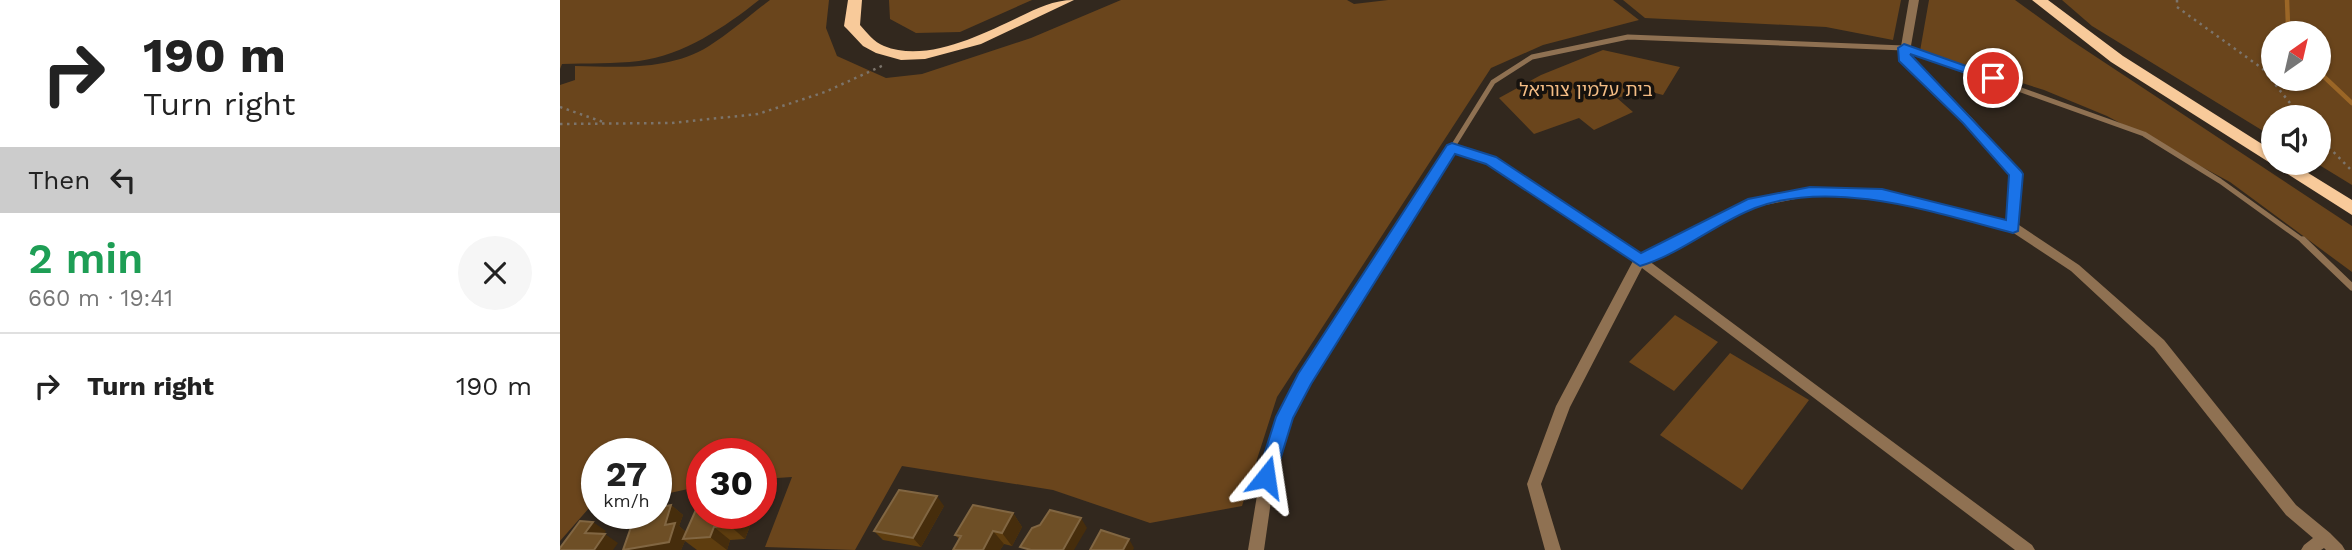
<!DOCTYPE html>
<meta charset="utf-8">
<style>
:root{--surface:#fff;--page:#f6f6f6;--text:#222;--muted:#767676;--line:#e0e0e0}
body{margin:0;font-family:"Work Sans","Noto Sans Hebrew",sans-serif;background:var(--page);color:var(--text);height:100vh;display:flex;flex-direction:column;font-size:26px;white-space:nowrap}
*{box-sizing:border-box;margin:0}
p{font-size:23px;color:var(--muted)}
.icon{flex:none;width:38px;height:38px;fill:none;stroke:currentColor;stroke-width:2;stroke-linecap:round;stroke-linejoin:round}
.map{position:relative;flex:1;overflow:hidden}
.drawer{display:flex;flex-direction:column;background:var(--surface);width:560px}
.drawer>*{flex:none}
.hud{background:#fff;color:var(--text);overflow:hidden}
.needle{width:46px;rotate:34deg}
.fabs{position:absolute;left:1701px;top:21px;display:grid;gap:14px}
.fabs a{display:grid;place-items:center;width:70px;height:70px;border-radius:50%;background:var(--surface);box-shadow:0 2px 5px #0004;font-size:35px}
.speed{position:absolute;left:21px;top:438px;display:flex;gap:14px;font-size:35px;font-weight:700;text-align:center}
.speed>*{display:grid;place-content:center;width:91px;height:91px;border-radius:50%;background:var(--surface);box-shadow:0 2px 5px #0004;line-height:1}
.speed small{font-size:18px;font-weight:400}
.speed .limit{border:10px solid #d22;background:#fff;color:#111}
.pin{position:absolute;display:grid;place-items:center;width:60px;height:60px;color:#fff;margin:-30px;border:4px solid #fff;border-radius:50%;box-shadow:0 2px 7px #0007}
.me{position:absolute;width:77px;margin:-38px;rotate:15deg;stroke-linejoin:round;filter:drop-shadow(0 0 5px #0008)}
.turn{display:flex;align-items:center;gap:24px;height:147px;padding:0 28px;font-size:32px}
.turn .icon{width:91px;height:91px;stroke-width:2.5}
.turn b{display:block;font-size:49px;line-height:60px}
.then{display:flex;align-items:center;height:66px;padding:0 28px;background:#0003;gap:14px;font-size:26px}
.round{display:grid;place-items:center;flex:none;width:74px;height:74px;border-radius:37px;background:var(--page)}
.headline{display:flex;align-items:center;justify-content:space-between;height:119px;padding:0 28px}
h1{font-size:42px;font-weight:600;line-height:52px;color:#1e9e55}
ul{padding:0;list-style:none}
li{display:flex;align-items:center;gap:21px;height:105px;padding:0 28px;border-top:2px solid var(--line)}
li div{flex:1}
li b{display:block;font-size:26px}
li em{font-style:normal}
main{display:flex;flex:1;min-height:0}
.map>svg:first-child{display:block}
.green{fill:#6a451c;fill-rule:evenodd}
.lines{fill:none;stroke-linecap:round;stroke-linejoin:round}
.stream{stroke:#9b6626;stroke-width:4.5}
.path{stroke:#7c746b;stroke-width:2.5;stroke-dasharray:2.5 4.5;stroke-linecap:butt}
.service-far1{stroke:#8f7152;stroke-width:5}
.service{stroke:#8f7152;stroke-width:7}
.minor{fill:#8f7152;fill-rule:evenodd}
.trunk{fill:#f8ca9a;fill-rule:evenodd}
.wall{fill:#5e3d0f}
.shaded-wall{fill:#462d0c}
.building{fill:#6e4f26;stroke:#816642;stroke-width:2}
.route{fill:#1a73e8;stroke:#114b97;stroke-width:2}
.labels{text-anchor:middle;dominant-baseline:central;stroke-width:7;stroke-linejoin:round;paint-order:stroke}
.park-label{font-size:18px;fill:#f4bd85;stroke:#16120e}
</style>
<main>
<section class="drawer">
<div class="hud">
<div class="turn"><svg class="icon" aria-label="right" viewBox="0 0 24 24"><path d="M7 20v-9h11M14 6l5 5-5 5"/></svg><div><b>190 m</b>Turn right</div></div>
<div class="then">Then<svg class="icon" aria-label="left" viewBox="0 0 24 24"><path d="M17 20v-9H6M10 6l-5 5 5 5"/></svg></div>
</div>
<div class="headline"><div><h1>2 min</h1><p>660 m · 19:41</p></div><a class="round"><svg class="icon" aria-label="close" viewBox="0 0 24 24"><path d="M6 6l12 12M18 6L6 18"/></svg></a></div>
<ul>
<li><svg class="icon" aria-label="right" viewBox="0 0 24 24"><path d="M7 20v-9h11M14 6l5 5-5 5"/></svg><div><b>Turn right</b></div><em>190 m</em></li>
</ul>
</section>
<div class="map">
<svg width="1792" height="550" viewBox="0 0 1792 550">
<rect width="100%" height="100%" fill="#32281e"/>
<path class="green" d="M 0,0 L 199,0 C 165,27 124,55 79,61 C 54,64 28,63 2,64 L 0,69 Z
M 210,0 L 269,0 L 266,28 L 277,56 L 326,78 L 362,74 L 471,38 L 561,0 L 787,0 L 794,4 L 828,0 L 1053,0 L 1079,20 L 983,45 L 931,68 L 717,397 L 682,506 L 590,523 L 493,490 L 342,466 L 295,550 L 205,547 L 232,477 L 201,479 L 201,453 L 142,453 L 142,486 L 96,496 L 96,453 L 37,453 L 37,499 L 0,541 L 0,85 L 15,80 L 15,66 C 59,67 109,71 149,46 C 170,33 190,15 210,0 Z
M 329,0 L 472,0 L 400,32 L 356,33 L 330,19 Z
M 1063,0 L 1341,0 L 1333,40 L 1266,27 L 1085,18 Z
M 1369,0 L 1455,0 L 1509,39 L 1792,226 L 1792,272 L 1670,182 L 1547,116 L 1484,90 L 1360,51 Z
M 1502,0 L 1792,0 L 1792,185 L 1756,163 L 1759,163 L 1759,117 L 1713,117 L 1713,137 L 1532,26 ZM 1713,33 L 1759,33 L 1759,79 L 1713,79 Z
M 1043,50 L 1120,67 L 1103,95 L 1084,90 L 1057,98 L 1073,112 L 1034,130 L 1019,118 L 974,134 L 939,98 L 981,75 Z
M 1115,315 L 1158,342 L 1114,391 L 1069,362 Z
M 1170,353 L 1249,400 L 1182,490 L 1100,435 Z"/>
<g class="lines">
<path class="stream" d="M 1727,0 L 1728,25 L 1733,33
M 1759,72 L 1792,103"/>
<path class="path" d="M 1617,0 L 1617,7 L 1703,69 L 1741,117
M 0,107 L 46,123
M 0,124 L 111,123 L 198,114 L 265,92 L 324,65
M 1759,137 L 1792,171"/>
<path class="service-far1" d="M 892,148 L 933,82 L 972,57 L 1068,37 L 1344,48 L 1584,134 L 1660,181 L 1745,242"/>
<path class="service" d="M 1743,240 L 1792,287"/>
<path class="minor" d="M 1349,0 L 1359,0 L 1349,57 L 1412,118 L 1460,171 L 1462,174 L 1459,225 L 1519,265 L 1604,340 L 1736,505 L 1770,533 L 1782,545 L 1785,550 L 1766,550 L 1764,548 L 1761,550 L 1741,550 L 1744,545 L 1753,538 L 1726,515 L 1594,348 L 1511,271 L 1449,230 L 1322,199 L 1250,196 L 1196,207 L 1089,261 L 1472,545 L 1475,550 L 1455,550 L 1082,268 L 1010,407 L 981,484 L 1001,550 L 985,550 L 967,484 L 996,406 L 1073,261 L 927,164 L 894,153 L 770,348 L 730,418 L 717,459 L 704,550 L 688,550 L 703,459 L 719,413 L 760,340 L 888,145 L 892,144 L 935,158 L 1081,254 L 1189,200 L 1250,188 L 1322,191 L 1447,221 L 1450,175 L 1404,122 L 1339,58 Z"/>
<path class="trunk" d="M 288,0 L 302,0 L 300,25 C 307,33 314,42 324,46 C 366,63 421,35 459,17 C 478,8 493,0 514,0 L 421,44 L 365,59 L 341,60 L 316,53 L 303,46 L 287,29 L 284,26 Z
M 1472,0 L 1488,0 L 1563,56 L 1713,151 L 1713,163 L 1732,163 L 1792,200 L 1792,215 L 1551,62 Z"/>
</g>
<path class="wall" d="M 111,505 L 123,515 L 119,526 L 126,532 L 195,513 L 185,539 L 170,540 L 167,550 L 137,550 L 125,541 L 121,550 L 66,550 Z
M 384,506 L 361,547 L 323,540 L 314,531 Z
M 453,513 L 462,527 L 452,546 L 444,544 L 440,550 L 393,550 L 399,539 L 395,535 Z"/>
<path class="shaded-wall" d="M 377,496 L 384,506 L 361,547 L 353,538 Z
M 111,505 L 123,515 L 119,526 L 127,533 L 123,539 L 125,541 L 121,550 L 66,550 L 105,525 Z
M 174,513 L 195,513 L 185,539 L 169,525 Z
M 453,513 L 462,527 L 452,546 L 442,533 Z
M 521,518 L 527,528 L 514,550 L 503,550 Z
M 33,522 L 46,531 L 38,542 L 25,533 Z
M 154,527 L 170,540 L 167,550 L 150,537 Z
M 433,531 L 444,544 L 440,550 L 423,550 Z
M 45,534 L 58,543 L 53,550 L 34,550 Z
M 569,539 L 574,548 L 573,550 L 563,550 Z"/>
<path class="building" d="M 339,490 L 377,496 L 353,538 L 314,531 Z
M 142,496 L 142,513 L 174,513 L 169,525 L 154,527 L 150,537 L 123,539 Z
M 111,505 L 105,525 L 115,523 L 109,542 L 63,550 L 76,513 L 96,513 L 96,508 Z
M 413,505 L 453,513 L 442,533 L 433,531 L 423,550 L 393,550 L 401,536 L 395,535 Z
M 490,510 L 521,518 L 503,550 L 471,550 L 460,547 L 472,528 L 480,525 Z
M 20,521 L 33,522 L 25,533 L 45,534 L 34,550 L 0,550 L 0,548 Z
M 541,530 L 569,539 L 563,550 L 530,550 Z"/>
<path class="route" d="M 1344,44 L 1440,78 L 1433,82 L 1429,81 L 1350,54 L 1461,171 L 1463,174 L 1458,231 L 1453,233 C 1376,213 1273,178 1195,208 C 1156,223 1121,254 1080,266 L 926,164 L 895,154 L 751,384 L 733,418 L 713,483 L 706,485 L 700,483 L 697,477 L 716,417 L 738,374 L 887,145 L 892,143 L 936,157 L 1081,253 L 1188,199 L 1250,187 L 1322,189 L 1446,220 L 1449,175 L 1403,123 L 1339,61 L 1338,48 Z"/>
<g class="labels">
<g class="park-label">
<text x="1026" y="89">בית עלמין צוריאל</text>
</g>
</g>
</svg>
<div class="fabs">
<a><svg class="needle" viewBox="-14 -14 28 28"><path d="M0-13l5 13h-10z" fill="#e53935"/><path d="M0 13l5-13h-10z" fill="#767676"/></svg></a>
<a><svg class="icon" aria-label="sound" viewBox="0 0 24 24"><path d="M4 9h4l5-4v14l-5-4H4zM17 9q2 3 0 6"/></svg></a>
</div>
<div class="speed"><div>27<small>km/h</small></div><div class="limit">30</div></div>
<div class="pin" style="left:1433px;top:78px;background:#d93025"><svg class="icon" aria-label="arrive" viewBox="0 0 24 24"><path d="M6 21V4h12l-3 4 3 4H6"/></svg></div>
<svg class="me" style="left:706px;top:477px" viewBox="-20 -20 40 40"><path d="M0-17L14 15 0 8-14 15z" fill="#1a73e8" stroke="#fff" stroke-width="4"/></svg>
</div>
</main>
